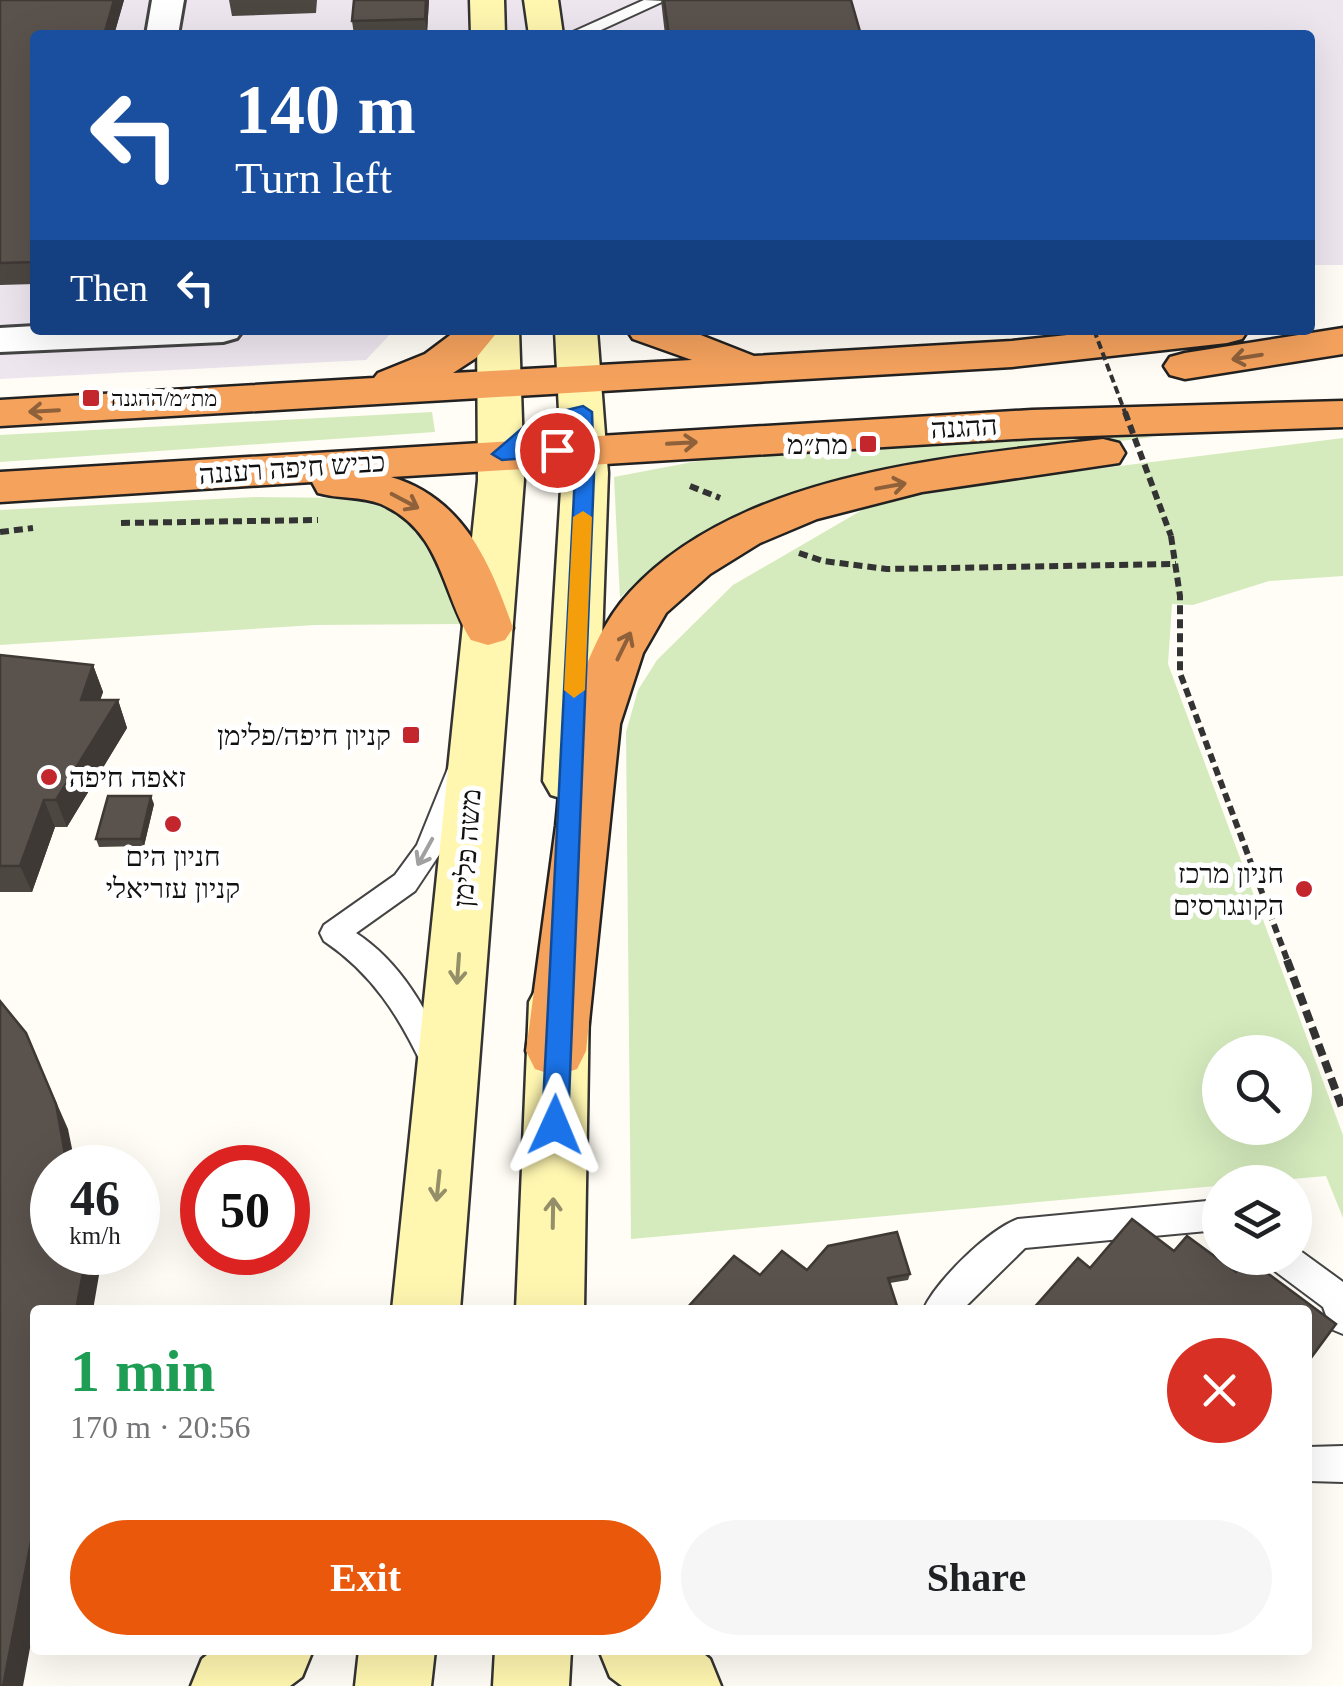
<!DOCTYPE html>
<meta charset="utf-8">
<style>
:root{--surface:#fff;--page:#f6f6f6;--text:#202124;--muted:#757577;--accent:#ea580c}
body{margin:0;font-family:"Times New Roman",Heebo,serif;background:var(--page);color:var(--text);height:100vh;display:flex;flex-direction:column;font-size:38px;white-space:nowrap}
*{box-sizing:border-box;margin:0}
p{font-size:32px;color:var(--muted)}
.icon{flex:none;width:55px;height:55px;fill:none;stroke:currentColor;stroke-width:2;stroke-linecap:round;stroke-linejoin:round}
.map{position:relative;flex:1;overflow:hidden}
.details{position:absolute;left:30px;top:1305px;width:1282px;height:350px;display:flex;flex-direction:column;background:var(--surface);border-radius:10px;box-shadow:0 10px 40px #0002}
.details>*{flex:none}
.banner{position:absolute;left:30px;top:30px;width:1285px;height:305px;border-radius:10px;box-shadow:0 10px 40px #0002;background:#1a4fa0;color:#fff;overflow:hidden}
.fabs{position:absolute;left:1202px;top:1035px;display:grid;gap:20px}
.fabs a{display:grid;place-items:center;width:110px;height:110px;border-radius:50%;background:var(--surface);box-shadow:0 10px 40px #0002;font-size:50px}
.speed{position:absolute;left:30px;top:1145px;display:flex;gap:20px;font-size:50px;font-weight:700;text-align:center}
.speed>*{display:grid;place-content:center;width:130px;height:130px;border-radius:50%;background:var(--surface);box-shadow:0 10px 40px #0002;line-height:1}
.speed small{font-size:25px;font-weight:400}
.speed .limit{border:15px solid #d22;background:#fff;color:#111}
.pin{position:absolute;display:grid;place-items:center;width:85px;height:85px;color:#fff;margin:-42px;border:5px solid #fff;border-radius:50%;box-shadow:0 2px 10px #0007}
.me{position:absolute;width:110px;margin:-55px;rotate:1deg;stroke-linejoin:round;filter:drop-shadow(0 0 8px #0008)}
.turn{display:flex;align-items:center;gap:35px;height:210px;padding:0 40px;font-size:45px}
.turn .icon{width:130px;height:130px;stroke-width:2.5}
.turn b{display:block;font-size:70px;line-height:85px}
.then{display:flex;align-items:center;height:95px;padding:0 40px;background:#0003;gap:20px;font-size:38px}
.round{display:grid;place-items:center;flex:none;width:105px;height:105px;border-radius:52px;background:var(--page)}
.headline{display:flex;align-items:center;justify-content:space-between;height:170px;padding:0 40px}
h1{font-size:60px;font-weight:800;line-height:75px;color:#1e9e55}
.button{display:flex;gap:20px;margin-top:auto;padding:20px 40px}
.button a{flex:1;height:115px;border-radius:60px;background:var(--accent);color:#fff;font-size:40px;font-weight:800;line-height:115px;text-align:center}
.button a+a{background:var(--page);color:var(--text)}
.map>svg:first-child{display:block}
.industrial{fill:#eee6ef}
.green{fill:#d5ebbd;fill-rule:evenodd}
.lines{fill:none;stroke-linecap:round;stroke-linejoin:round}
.lane-casing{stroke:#444;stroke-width:4}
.street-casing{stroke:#444;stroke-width:6}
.secondary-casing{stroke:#333;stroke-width:5}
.highway-casing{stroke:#222;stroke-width:5}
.path-far1{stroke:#333;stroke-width:6;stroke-dasharray:9 5;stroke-linecap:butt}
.path{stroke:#333;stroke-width:8;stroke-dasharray:12 6;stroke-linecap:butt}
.lane{fill:#fff;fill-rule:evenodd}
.street{fill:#fff;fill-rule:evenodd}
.secondary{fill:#fff6b0;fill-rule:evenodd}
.highway{fill:#f5a25d;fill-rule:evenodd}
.path-bridge-far1{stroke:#333;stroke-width:4;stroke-dasharray:8 4;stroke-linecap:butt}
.path-bridge{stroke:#333;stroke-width:6;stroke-dasharray:9 5;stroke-linecap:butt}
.wall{fill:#4d4742}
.shaded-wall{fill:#3f3936}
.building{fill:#5a524d;stroke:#3f3936;stroke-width:2.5}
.oneway{stroke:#8e613b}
.oneway2{stroke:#a0a0a0}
.oneway3{stroke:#948f68}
.route{fill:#1a73e8;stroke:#114b97;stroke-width:2.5}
.slow{fill:#f59e0b}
.poi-dot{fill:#c4262e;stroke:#fff;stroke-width:4}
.labels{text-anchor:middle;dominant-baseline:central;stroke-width:10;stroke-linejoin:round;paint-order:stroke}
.far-poi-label{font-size:22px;fill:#111;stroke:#fff;text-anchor:start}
.street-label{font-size:28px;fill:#111;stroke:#fff}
.poi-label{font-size:28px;fill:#111;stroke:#fff;text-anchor:end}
</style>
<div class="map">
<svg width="1343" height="1686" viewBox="0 0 1343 1686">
<rect width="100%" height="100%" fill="#fffdf5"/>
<path class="industrial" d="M 0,0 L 1343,0 L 1343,265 L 1310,265 L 1310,35 L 35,35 L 35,330 L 394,330 L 366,360 L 0,379 Z"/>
<path class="green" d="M 432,412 L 435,432 L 0,462 L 0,435 Z
M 1081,435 L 1154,437 C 1026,452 891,462 767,502 C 713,520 660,558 620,598 L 614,477 L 703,460 Z
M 1343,438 L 1343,576 L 1269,581 L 1193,605 L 1172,604 L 1168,664 L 1343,1135 L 1343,1218 L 1326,1176 L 631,1239 L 626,732 L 638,690 L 657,660 L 733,585 L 869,506 L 952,487 ZM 1220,1052 L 1295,1052 L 1295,1128 L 1220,1128 Z
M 255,497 L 345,498 L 412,514 L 460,586 L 459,624 L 315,625 L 0,645 L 0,510 Z"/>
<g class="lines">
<g class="lane-casing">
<path id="lane" d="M 644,0 L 664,1 L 590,35 L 566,35 Z
M 458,763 L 467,766 L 471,773 L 443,849 L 415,891 L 356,933 C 402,963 427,1011 450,1060 L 446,1069 L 435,1073 L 424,1069 C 399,1016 373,974 324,941 L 320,933 L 324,925 L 395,875 L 417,845 L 449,766 Z
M 1207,1201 L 1220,1204 L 1220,1234 L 1207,1231 L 1025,1248 L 962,1310 L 923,1310 C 936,1281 988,1230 1018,1219 Z
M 1295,1247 L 1343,1282 L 1343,1334 L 1331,1329 L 1323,1307 L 1272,1269 L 1268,1258 L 1295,1258 Z
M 1343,1446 L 1343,1482 L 1308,1481 L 1308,1447 Z"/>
</g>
<g class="street-casing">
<path id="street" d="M 152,0 L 184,0 L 178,35 L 146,35 Z
M 35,326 L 35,330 L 243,330 L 237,338 L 223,342 L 0,352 L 0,328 Z"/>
</g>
<g class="secondary-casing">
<path id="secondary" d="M 470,0 L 504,0 L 505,35 L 471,35 Z
M 524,0 L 558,0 L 563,35 L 529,35 Z
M 477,330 L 519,330 L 524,480 L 460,1310 L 392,1310 L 478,480 Z
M 555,330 L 597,330 L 608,473 L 597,781 L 589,795 L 570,801 L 551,795 L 543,781 L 562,473 Z
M 559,978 L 580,985 L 589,1002 L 584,1310 L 516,1310 L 529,1002 L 538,985 Z
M 213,1650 L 313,1650 L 302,1677 L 290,1686 L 191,1686 L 202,1659 Z
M 359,1650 L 435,1650 L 431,1686 L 355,1686 Z
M 495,1650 L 571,1650 L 569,1686 L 493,1686 Z
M 599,1650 L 699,1650 L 710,1659 L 721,1686 L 622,1686 L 610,1677 Z"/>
</g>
<g class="highway-casing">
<path id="highway" d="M 1343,328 L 1343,354 L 1185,379 L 1170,375 L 1164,366 L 1170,357 L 1185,353 Z
M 457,330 L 499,330 L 476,358 L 453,373 L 692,360 L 633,339 L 627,330 L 688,330 L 754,356 L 1012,341 L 1114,330 L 1248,330 L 1242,339 L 1227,343 L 1012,367 L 0,426 L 0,400 L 374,378 L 378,373 L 425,354 Z
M 1343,401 L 1343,427 L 1032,438 L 391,477 C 463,498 490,562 513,628 L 505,640 L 488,645 L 471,640 C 441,591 442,531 381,504 C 361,496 338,499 318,493 L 312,482 L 0,502 L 0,472 L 1032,410 Z
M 1103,439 L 1119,443 L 1125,453 L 1119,463 L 922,492 L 817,519 L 760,543 L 710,574 L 666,613 L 643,653 L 620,724 L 586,1051 L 577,1069 L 556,1076 L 535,1069 L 526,1051 C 536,976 546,901 556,826 C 560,789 561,750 571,713 C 582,672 600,624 630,592 C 740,472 951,457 1103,439 Z"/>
</g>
<path class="path-far1" d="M 690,486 L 720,498
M 121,523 L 318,520
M 0,532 L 33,528
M 1171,536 L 1180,596 L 1180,673 L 1288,962
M 799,553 L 823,561 L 887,569 L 1176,564"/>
<path class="path" d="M 1287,960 L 1343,1110"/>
<use href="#lane" class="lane"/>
<use href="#street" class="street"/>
<use href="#secondary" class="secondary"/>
<use href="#highway" class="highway"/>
<path class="path-bridge-far1" d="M 1094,330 L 1126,415"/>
<path class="path-bridge" d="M 1125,412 L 1171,536"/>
</g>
<path class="wall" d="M 0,0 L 124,0 L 114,35 L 35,35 L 35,284 L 0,285 Z
M 229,0 L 317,0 L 316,13 L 232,16 Z
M 354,0 L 429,0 L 427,33 L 354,35 L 352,21 Z
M 661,0 L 851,0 L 861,35 L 665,35 Z
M 0,655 L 93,665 L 103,692 L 100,700 L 118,700 L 127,728 L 67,827 L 55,827 L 32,892 L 0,892 Z
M 154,804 L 144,846 L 99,847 L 96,839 Z
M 807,1270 L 910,1274 L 908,1280 L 890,1283 L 897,1306 L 896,1310 L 686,1310 L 687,1308 L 760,1275 Z"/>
<path class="shaded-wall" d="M 114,0 L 124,0 L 114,35 L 104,35 Z
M 426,0 L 429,0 L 427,33 L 425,19 Z
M 93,665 L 103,692 L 91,727 L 81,700 Z
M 118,700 L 127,728 L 67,827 L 56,800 Z
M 151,796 L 154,804 L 144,846 L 141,839 Z
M 44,800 L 55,827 L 32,892 L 20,866 Z
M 26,1033 L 68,1129 L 76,1168 L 66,1168 Z
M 87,1252 L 103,1252 L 93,1310 L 76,1310 Z
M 35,1521 L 35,1621 L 23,1686 L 3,1686 Z"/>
<path class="building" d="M 0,0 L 114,0 L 104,35 L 35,35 L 35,262 L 0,263 Z
M 354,0 L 426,0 L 425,19 L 352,21 Z
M 664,0 L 851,0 L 861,35 L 669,35 Z
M 0,655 L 93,665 L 81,700 L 118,700 L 56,800 L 44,800 L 20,866 L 0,866 Z
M 108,796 L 151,796 L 141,839 L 96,839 Z
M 0,1001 L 26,1033 L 56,1104 L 66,1160 L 66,1168 L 52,1168 L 52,1252 L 87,1252 L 76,1310 L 35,1310 L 35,1521 L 3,1686 L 0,1686 Z
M 1132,1219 L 1174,1251 L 1187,1236 L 1236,1272 L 1247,1258 L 1336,1324 L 1308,1362 L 1308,1310 L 1032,1310 L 1078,1258 L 1090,1268 Z
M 897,1232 L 910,1274 L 888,1278 L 897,1306 L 893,1310 L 690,1310 L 687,1308 L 734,1256 L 760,1275 L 782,1251 L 807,1270 L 828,1246 Z"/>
<defs><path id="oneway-shaft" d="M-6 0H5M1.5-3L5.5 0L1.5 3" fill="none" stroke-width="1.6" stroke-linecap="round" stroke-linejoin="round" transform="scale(2.5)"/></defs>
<g class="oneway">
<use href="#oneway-shaft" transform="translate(1247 357) rotate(171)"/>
<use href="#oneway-shaft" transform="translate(44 411) rotate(177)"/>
<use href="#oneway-shaft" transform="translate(682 443) rotate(-3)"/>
<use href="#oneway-shaft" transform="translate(891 486) rotate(-10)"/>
<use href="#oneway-shaft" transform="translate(405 501) rotate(28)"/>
<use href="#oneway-shaft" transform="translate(624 646) rotate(-64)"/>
</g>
<use class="oneway2" href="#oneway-shaft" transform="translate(425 852) rotate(119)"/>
<g class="oneway3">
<use href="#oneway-shaft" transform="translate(458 969) rotate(94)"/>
<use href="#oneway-shaft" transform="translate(438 1186) rotate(96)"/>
<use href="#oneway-shaft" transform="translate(553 1213) rotate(-89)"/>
</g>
<path class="route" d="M 583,406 L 592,412 L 594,474 L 568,1125 L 564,1133 L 555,1136 L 546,1133 L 542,1125 L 575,474 L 574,420 L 547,426 L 522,447 L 564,446 L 564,455 L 502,460 L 492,454 L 534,418 Z"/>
<path class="slow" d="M 583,511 L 592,517 L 585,690 L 574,698 L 564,690 L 573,517 Z"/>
<g class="poi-dot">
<rect x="81" y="388" width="20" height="20" rx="5"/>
<rect x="858" y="434" width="20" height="20" rx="5"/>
<rect x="401" y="725" width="20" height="20" rx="5"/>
<circle cx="49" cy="777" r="10"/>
<circle cx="173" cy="824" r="10"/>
<circle cx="1304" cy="889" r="10"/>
</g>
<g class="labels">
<g class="far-poi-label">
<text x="111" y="398">מת״מ/ההגנה</text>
</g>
<g class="street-label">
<text transform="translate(964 427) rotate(-3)">ההגנה</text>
<text transform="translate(292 468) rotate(-4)">כביש חיפה רעננה</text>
<text transform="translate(467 848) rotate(-86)">משה פלימן</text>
</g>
<g class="poi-label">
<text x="848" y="444">מת״מ</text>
<text x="391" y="735">קניון חיפה/פלימן</text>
<text x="69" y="777" text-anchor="start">זאפה חיפה</text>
<text x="173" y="856" text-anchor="middle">חניון הים<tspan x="173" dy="32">קניון עזריאלי</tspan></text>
<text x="1284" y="873">חניון מרכז<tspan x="1284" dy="32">הקונגרסים</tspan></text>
</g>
</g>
</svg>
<div class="fabs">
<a><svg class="icon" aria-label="search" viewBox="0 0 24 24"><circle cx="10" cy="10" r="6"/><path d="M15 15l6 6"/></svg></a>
<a><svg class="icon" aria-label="layers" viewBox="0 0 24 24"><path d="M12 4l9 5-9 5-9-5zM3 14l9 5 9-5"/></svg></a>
</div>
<div class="speed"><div>46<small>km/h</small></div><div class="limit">50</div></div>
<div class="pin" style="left:557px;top:450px;background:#d93025"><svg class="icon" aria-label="arrive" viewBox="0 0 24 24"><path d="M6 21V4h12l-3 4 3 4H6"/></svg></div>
<svg class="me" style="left:555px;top:1125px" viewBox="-20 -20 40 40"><path d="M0-17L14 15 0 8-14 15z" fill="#1a73e8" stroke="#fff" stroke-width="4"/></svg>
<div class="banner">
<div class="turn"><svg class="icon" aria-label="left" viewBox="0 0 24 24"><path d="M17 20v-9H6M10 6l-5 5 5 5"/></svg><div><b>140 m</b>Turn left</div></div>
<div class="then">Then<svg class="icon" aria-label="left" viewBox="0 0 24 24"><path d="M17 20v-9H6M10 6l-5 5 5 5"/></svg></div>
</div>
<section class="details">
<div class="headline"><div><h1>1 min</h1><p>170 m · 20:56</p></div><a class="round" style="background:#d93025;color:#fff"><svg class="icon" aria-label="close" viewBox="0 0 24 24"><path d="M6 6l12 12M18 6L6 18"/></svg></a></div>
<div class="button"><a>Exit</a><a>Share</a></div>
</section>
</div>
